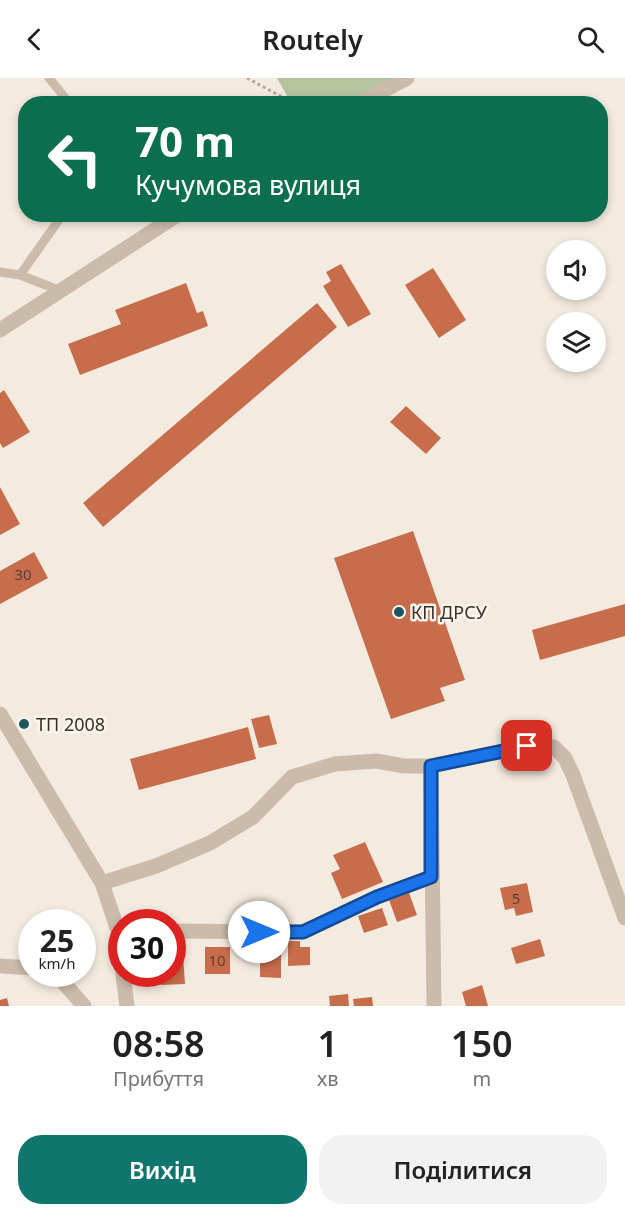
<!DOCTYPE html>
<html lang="uk">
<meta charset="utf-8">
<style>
:root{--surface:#fff;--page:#f2f2f2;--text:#222;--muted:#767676;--accent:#0f766e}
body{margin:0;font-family:"Noto Sans",sans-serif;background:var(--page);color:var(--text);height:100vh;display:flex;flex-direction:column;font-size:22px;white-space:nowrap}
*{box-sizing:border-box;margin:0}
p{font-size:20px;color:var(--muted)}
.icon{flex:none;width:33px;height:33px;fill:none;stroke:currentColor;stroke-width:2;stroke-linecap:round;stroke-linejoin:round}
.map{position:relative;height:928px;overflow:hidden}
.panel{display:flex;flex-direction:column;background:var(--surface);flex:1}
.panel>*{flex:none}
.guide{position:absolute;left:18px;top:18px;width:590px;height:126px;border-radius:24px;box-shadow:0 3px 9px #0003;background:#0b6e4f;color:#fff;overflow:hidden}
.fabs{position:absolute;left:546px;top:162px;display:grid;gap:12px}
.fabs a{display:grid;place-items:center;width:60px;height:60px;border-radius:50%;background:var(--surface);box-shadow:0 3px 9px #0003;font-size:30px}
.speed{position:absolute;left:18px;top:831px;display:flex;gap:12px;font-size:30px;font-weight:700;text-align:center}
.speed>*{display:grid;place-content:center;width:78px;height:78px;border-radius:50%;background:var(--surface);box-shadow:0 3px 9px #0003;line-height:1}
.speed small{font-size:15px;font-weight:400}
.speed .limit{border:9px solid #d22;background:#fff;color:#111}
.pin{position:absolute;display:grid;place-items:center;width:51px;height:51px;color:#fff;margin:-26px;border-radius:12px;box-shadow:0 3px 9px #0006}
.me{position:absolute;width:66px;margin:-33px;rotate:90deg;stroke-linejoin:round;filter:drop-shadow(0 0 4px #0008)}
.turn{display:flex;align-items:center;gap:21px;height:126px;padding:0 18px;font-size:27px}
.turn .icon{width:78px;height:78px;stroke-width:2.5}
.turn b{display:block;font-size:42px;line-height:51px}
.eta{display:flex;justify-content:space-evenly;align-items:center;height:102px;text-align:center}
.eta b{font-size:36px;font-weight:600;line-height:42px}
.primary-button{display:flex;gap:12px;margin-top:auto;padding:12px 18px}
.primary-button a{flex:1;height:69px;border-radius:24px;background:var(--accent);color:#fff;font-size:24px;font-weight:600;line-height:69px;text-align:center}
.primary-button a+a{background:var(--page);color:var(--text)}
header{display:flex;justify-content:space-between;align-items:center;height:78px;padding:0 18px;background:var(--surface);font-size:27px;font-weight:600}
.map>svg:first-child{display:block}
.green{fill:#b6c39f}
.building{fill:#c76d4b}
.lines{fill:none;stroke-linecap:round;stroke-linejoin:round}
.path{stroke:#b8a695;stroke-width:3;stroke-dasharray:3 3;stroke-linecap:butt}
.lane{stroke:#ccbbab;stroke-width:9}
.street{stroke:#ccbbab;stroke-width:15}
.route-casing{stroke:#114b97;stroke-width:15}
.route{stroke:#1a73e8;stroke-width:10}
.poi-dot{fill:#1f565d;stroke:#fbf5ed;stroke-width:2}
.labels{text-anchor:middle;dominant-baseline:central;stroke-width:5;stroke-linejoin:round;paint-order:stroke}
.number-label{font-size:15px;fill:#5d3f32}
.poi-label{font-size:18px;fill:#3a302a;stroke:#fbf5ed;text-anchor:start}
</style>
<header><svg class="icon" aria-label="back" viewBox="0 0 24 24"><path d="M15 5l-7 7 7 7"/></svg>Routely<svg class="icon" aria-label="search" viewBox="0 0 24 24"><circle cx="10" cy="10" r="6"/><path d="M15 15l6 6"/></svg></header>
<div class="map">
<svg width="625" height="928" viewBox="0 0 625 928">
<rect width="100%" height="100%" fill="#f4ebe0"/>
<path class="green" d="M 277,0 L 398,0 L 351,26 L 291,25 Z"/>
<path class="building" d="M 341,186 L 371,236 L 348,249 L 323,208 L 331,203 L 326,194 Z
M 433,190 L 466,242 L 439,260 L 405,207 Z
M 186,205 L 197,235 L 203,233 L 208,248 L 80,297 L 68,266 L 121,246 L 115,232 Z
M 317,225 L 337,249 L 103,449 L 83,425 Z
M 4,312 L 30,354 L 3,370 L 0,365 L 0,315 Z
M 406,328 L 441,360 L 426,376 L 390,344 Z
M 0,409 L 20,446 L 0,457 Z
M 413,453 L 465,602 L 440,610 L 445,623 L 391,641 L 334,480 Z
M 34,474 L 48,500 L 0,526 L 0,493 Z
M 625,526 L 625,558 L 540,582 L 532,552 Z
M 269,637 L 277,666 L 259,670 L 251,641 Z
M 248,649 L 256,681 L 139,712 L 130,681 Z
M 365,764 L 383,804 L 342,821 L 331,795 L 340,791 L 333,777 Z
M 527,805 L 533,834 L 516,838 L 514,830 L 505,832 L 500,810 Z
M 408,812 L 417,837 L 397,844 L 388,819 Z
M 382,830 L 388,847 L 364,855 L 358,838 Z
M 540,861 L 545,878 L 516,886 L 511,870 Z
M 288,863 L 300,863 L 300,869 L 310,869 L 310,887 L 288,888 Z
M 260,864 L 281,865 L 281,900 L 260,899 Z
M 205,869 L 230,869 L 230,896 L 205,896 Z
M 172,878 L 183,878 L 185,906 L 161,907 L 160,896 L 172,896 Z
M 482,907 L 488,928 L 466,928 L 462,914 Z
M 348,916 L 349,928 L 330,928 L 329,918 Z
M 372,919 L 373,928 L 354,928 L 353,921 Z
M 7,920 L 9,928 L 0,928 L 0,922 Z"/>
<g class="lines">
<path class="path" d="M 247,0 L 295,26"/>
<path class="lane" d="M 49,0 L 70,26
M 0,194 L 20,197 L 61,213
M 20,197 L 63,136"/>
<path class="street" d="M 358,26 L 407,0
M 0,252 L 179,136
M 0,636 L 102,805 L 118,853 L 122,882
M 102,805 L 156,788 L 210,765 L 253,739 L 292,699 L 335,686 L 376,683 L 404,688 L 431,688
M 172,853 L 303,854 L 377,819 L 431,799
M 0,888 L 32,890
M 46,896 L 63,904 L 84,928
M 123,896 L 127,928
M 434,928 L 431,688 L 527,668 L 554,669 L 565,680 L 573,697 L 625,840"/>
</g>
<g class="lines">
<g class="route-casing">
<path id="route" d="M 259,854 L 303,854 L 377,819 L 431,799 L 431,688 L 527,668"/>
</g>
<use href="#route" class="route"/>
</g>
<g class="poi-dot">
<circle cx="399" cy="534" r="6"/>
<circle cx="24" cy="646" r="6"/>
</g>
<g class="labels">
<g class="number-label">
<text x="23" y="496">30</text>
<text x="516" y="820">5</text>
<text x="217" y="882">10</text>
</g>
<g class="poi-label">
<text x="411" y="534">КП ДРСУ</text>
<text x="36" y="646">ТП 2008</text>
</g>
</g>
</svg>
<div class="fabs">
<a><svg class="icon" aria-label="sound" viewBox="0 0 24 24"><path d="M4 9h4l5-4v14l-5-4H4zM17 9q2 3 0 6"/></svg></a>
<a><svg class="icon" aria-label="layers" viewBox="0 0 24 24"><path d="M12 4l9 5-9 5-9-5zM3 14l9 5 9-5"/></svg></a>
</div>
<div class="speed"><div>25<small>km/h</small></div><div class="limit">30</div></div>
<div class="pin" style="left:527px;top:668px;background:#d93025"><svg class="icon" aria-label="arrive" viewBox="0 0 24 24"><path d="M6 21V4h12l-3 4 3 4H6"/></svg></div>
<svg class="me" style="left:259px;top:854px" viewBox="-20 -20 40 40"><circle r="19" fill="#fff"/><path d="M0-13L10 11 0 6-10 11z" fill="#1a73e8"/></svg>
<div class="guide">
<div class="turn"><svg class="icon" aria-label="left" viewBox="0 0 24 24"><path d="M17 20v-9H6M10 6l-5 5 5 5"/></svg><div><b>70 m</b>Кучумова вулиця</div></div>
</div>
</div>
<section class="panel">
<div class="eta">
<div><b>08:58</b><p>Прибуття</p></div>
<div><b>1</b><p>хв</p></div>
<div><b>150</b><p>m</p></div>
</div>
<div class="primary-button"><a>Вихід</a><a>Поділитися</a></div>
</section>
